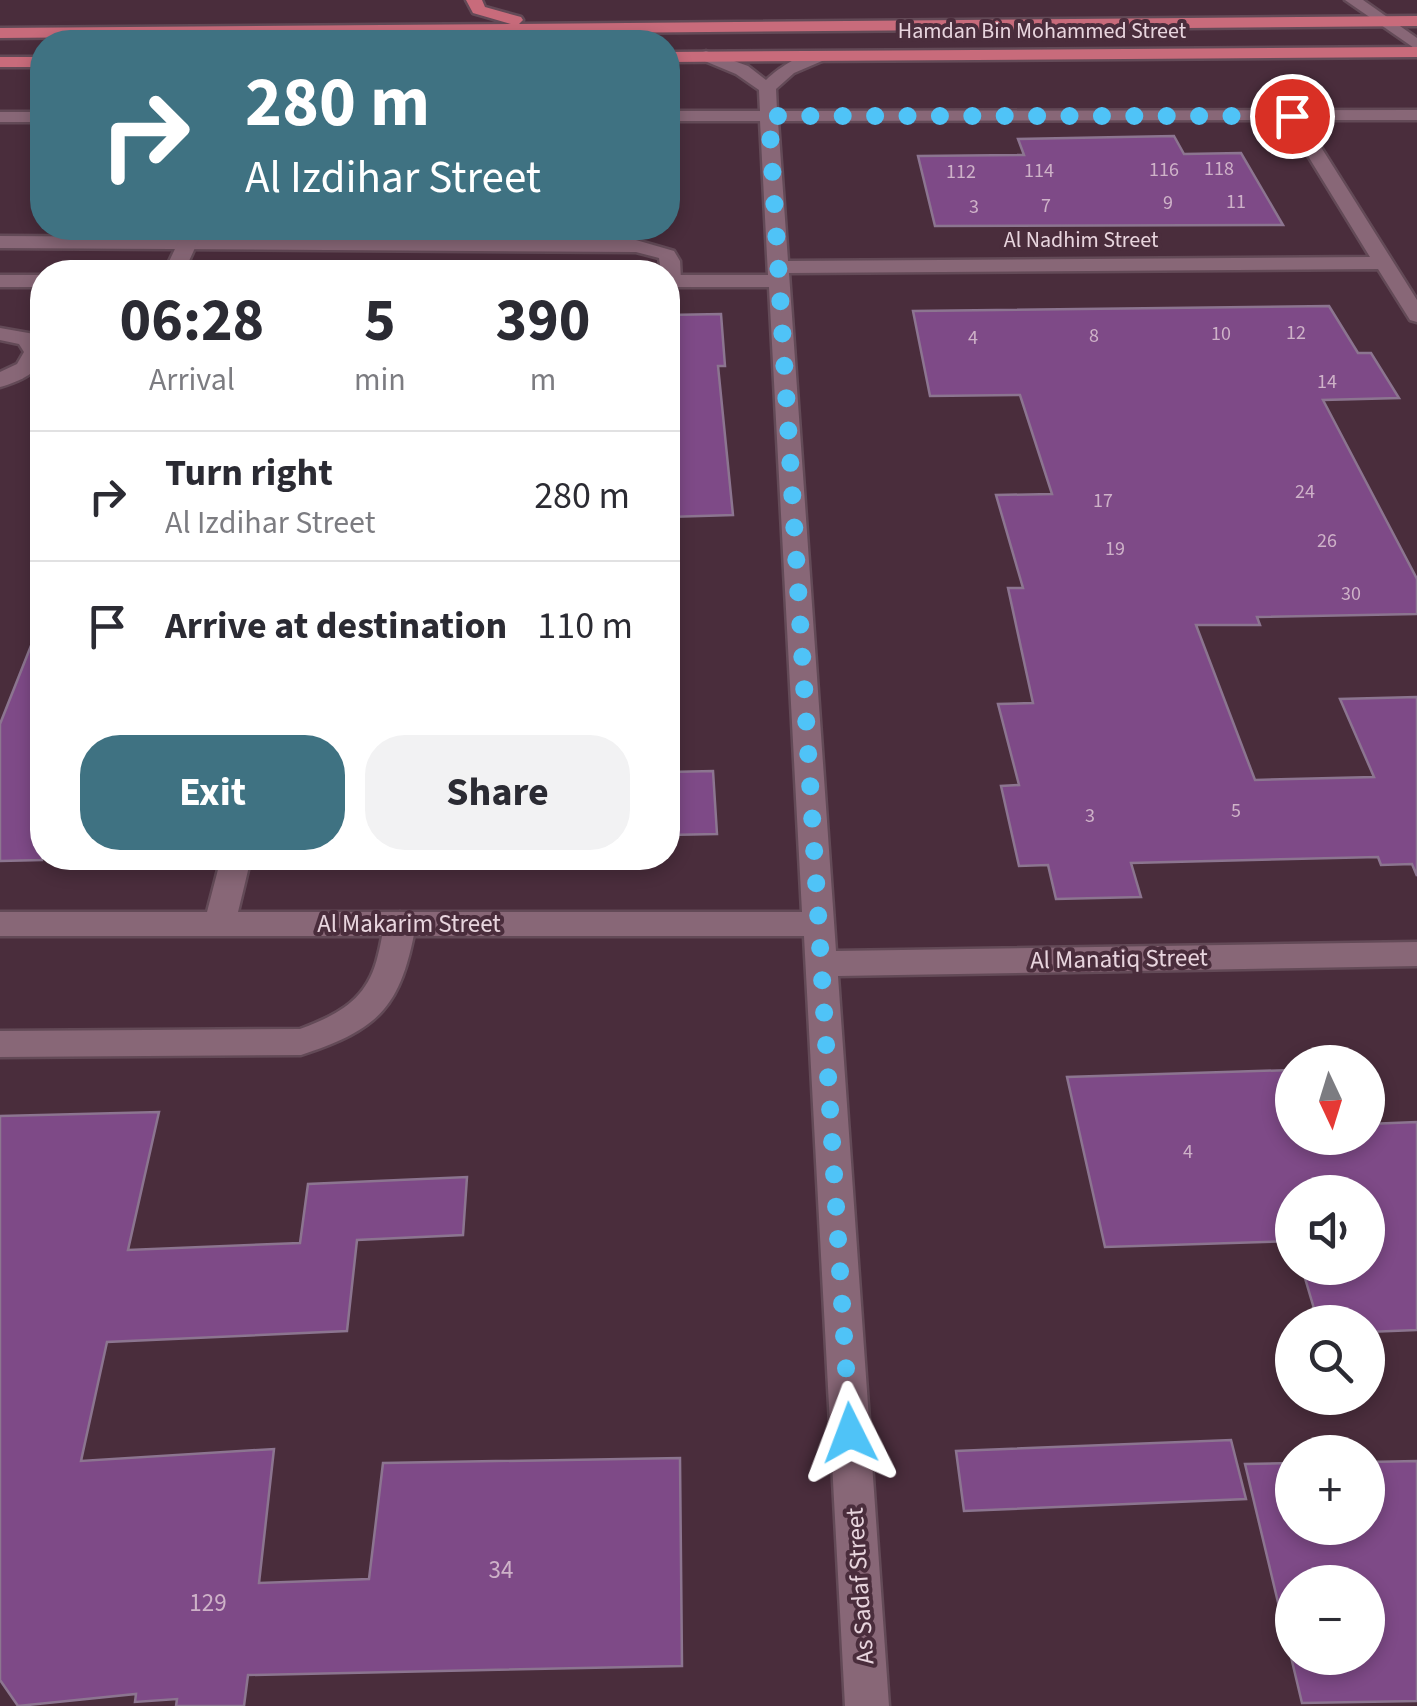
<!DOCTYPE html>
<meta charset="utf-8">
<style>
:root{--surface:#fff;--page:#f2f2f3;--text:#2b2b33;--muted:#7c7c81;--line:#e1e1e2;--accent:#3f7282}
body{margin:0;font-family:"Source Sans 3",sans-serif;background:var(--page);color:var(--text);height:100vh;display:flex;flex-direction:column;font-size:38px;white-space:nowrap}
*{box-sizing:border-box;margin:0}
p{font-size:32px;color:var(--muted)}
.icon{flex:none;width:55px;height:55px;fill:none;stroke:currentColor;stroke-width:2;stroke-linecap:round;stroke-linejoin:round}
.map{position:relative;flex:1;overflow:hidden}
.details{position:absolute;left:30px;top:260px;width:650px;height:610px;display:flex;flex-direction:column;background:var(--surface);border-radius:40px;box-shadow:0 5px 15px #0003}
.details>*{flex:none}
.hud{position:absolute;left:30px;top:30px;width:650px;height:210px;border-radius:40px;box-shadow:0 5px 15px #0003;background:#3f7282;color:#fff;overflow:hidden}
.needle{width:65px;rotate:176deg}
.buttons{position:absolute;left:1275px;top:1045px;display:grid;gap:20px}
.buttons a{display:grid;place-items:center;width:110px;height:110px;border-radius:50%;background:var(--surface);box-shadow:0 5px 15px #0003;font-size:50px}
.pin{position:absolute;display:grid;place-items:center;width:85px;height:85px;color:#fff;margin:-42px;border:5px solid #fff;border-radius:50%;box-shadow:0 2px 10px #0007}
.me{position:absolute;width:110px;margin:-55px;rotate:357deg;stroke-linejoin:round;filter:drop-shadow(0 0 8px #0008)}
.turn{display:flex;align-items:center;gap:35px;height:210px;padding:0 50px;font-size:45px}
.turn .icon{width:130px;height:130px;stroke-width:2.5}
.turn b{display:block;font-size:70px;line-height:85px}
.eta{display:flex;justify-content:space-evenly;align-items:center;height:170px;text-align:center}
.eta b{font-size:60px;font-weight:700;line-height:70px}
.cta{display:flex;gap:20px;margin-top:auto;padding:20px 50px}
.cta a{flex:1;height:115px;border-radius:40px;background:var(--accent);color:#fff;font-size:40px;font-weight:700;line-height:115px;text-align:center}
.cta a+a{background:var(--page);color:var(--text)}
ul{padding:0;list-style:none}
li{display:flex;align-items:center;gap:30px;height:130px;padding:0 50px;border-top:2px solid var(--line)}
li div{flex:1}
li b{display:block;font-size:38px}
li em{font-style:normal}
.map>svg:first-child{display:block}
.building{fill:#7e4a87;stroke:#8c7590;stroke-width:2.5;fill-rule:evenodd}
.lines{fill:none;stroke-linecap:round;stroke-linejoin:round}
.lane-casing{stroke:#634a57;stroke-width:5}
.street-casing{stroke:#634a57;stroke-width:5}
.secondary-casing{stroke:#634a57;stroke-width:5}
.primary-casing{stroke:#634a57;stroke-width:5}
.lane{fill:#886777;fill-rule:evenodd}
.street{fill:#886777;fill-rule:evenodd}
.secondary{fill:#886777;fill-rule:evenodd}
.primary{fill:#c86b7b;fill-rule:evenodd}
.route{stroke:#4fc3f7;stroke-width:18;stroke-dasharray:0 32.4}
.labels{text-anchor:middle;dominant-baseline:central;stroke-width:8;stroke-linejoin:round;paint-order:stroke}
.number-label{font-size:20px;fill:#ceb2c8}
.far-street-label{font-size:22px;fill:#e8d5de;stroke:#4a2d3c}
.street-label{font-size:25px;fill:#e8d5de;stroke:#4a2d3c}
.near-number-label{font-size:25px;fill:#ceb2c8}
</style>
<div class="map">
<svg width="1417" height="1706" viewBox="0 0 1417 1706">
<rect width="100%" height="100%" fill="#4a2d3c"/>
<path class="building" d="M 1174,136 L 1184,154 L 1241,153 L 1283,225 L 935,226 L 918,156 L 1024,155 L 1018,139 Z
M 1329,306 L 1358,353 L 1371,353 L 1399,398 L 1323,400 L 1417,579 L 1417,614 L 1257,617 L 1260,625 L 1196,625 L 1255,780 L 1374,777 L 1340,699 L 1417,697 L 1417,876 L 1412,864 L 1381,865 L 1378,857 L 1131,863 L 1141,897 L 1056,899 L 1048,865 L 1019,866 L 1001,786 L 1019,785 L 998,704 L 1033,703 L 1008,588 L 1023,588 L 996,495 L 1052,494 L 1020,395 L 930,396 L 913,311 Z
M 721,314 L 725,366 L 718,366 L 733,515 L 668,517 L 668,315 Z
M 40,623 L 42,860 L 0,861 L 0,724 Z
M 713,771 L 717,834 L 668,835 L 668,772 Z
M 1292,1070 L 1292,1138 L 1368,1138 L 1368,1124 L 1417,1122 L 1417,1330 L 1368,1332 L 1368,1322 L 1318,1322 L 1302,1268 L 1368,1268 L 1368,1192 L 1292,1192 L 1292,1241 L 1105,1247 L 1067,1077 Z
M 159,1112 L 128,1250 L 300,1243 L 308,1184 L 467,1177 L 463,1235 L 357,1240 L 347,1331 L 107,1342 L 81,1461 L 274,1449 L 259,1583 L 369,1579 L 383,1463 L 680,1458 L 682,1666 L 248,1675 L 244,1706 L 176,1706 L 177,1699 L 135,1702 L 136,1694 L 18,1706 L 0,1680 L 0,1116 Z
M 1231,1440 L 1246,1499 L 964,1511 L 956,1451 Z
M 1417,1461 L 1417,1701 L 1302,1703 L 1245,1464 L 1292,1463 L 1292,1528 L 1368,1528 L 1368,1462 ZM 1292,1582 L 1368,1582 L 1368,1658 L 1292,1658 Z"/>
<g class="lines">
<g class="lane-casing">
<path id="lane" d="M 0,236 L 636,240 L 674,251 L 680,261 L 681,281 L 668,286 L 668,272 L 661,272 L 659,258 L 636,252 L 0,248 Z
M 0,328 L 34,334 C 55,365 28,379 0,387 L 0,372 L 17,364 L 24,352 L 19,344 L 0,340 Z
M 400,912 L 411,916 L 416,924 C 401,1007 380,1029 301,1055 L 0,1057 L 0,1031 L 300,1029 C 340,1014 368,999 378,955 C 382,941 382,928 389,916 Z"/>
</g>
<g class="street-casing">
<path id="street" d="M 706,51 L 748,66 L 766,80 C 782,65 806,50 829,52 L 829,58 L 794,73 L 776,89 L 777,111 L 1417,110 L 1417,120 L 1304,120 L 1417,300 L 1417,322 L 1410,320 L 1378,269 L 789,273 L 836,951 L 1417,942 L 1417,966 L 838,976 L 889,1706 L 845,1706 L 804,936 L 0,936 L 0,912 L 207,912 L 221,858 L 251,858 L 238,912 L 802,912 L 769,287 L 668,287 L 668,275 L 768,275 L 760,121 L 668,121 L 668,111 L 760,111 L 759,90 L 736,74 L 700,59 L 700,53 ZM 1286,120 L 1370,257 L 788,261 L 778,121 Z
M 0,112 L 42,112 L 42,122 L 0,122 Z
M 185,228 L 204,228 L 184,272 L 164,272 Z
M 0,275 L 42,275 L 42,287 L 0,287 Z"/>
</g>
<g class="secondary-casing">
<path id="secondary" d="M 1345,0 L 1363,0 L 1417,38 L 1417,50 Z"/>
</g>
<g class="primary-casing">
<path id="primary" d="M 466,0 L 482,0 L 485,7 L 521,17 L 523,20 L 519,24 L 1417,16 L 1417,26 L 0,38 L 0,28 L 511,24 L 473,13 Z
M 1417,47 L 1417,57 L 668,62 L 668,52 Z
M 0,57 L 42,57 L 42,67 L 0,67 Z"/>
</g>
<use href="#lane" class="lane"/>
<use href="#street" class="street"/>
<use href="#secondary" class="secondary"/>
<use href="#primary" class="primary"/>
</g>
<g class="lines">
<path class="route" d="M 850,1433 L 769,116 L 1292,116"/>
</g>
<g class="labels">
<g class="number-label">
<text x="1219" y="169">118</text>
<text x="1164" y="170">116</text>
<text x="1039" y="171">114</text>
<text x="961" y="172">112</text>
<text x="1236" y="202">11</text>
<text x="1168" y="203">9</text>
<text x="1046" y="206">7</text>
<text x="974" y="207">3</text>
<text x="1296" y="333">12</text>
<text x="1221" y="334">10</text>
<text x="1094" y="336">8</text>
<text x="973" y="338">4</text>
<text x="1327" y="382">14</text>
<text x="1305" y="492">24</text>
<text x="1103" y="501">17</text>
<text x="1327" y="541">26</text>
<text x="1115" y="549">19</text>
<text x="1351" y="594">30</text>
<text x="1236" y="811">5</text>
<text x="1090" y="816">3</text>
<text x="1188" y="1152">4</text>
</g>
<g class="far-street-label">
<text x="1042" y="31">Hamdan Bin Mohammed Street</text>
<text x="1081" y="240">Al Nadhim Street</text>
</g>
<g class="street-label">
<text x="409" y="924">Al Makarim Street</text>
<text transform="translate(1119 959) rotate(-1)">Al Manatiq Street</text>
<text transform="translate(860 1586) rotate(-94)">As Sadaf Street</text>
</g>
<g class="near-number-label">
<text x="501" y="1570">34</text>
<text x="208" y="1603">129</text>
</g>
</g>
</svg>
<div class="buttons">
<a><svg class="needle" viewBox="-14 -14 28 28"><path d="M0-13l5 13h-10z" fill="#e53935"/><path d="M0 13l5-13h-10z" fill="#7c7c81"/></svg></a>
<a><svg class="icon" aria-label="sound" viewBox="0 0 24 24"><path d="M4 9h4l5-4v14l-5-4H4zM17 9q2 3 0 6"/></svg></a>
<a><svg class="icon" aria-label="search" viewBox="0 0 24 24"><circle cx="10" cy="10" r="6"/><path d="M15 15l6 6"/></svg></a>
<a>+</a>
<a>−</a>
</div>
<div class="pin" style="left:1292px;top:116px;background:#d93025"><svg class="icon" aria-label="arrive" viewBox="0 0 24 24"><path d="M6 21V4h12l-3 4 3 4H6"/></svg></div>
<svg class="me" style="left:850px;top:1433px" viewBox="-20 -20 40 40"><path d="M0-17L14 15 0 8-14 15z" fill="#4fc3f7" stroke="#fff" stroke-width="4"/></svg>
<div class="hud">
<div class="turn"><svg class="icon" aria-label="right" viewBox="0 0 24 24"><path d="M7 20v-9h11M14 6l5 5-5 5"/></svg><div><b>280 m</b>Al Izdihar Street</div></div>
</div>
<section class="details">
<div class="eta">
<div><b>06:28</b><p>Arrival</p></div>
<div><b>5</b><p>min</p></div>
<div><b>390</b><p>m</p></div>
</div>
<ul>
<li><svg class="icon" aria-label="right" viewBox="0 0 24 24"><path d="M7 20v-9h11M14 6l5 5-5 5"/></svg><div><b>Turn right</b><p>Al Izdihar Street</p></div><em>280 m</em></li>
<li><svg class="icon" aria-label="arrive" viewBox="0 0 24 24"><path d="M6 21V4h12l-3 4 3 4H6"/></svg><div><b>Arrive at destination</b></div><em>110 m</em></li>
</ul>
<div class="cta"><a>Exit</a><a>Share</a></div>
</section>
</div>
